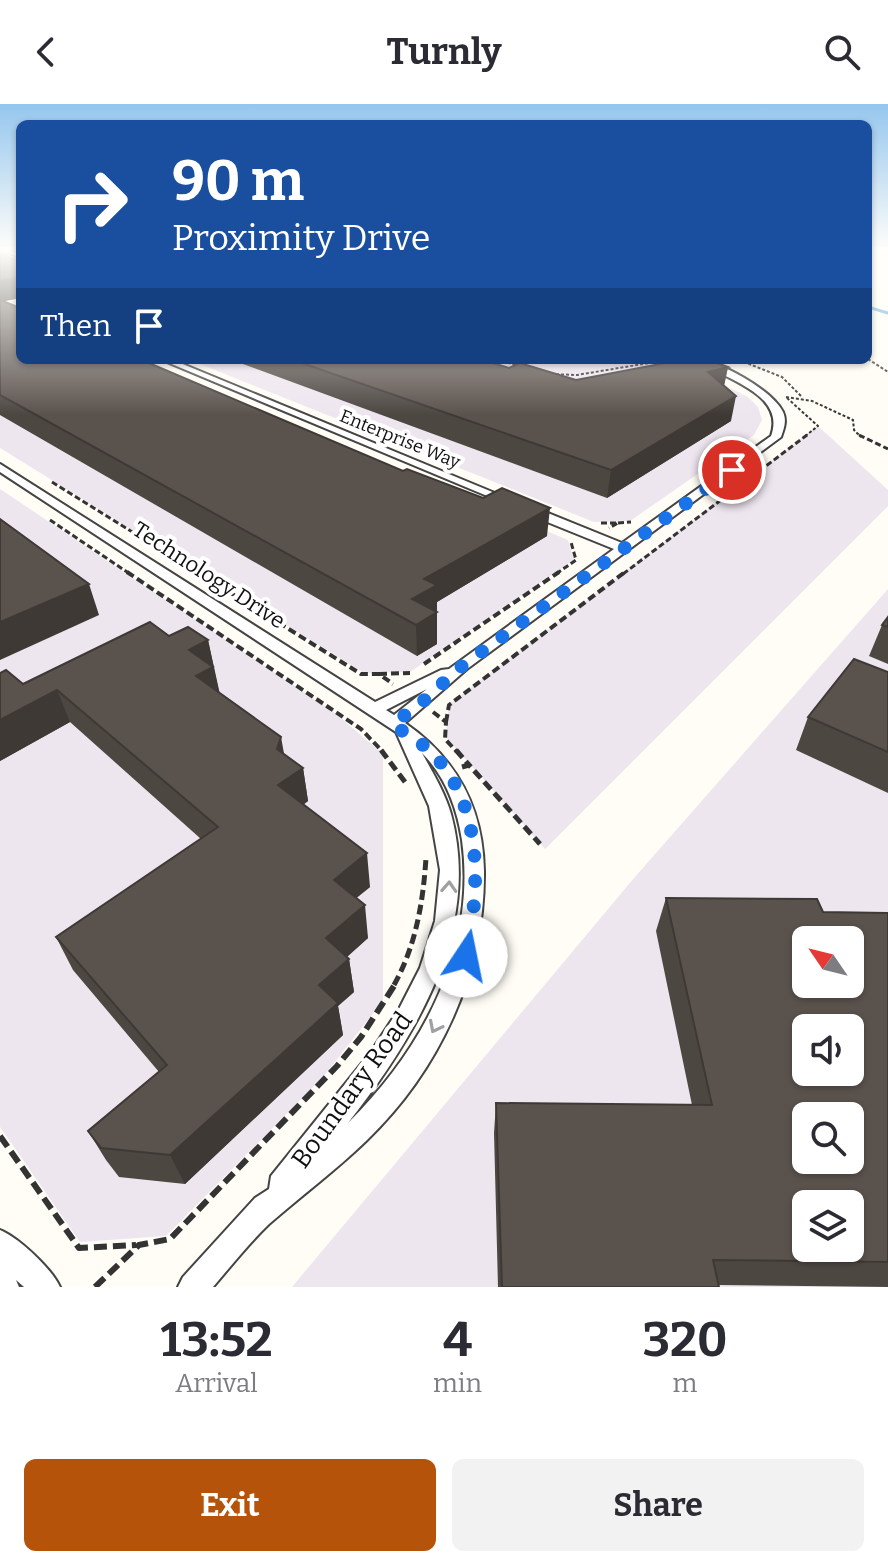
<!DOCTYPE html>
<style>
:root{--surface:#fff;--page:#f2f2f3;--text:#2b2b33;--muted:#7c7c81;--accent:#b45309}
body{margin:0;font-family:Bitter,serif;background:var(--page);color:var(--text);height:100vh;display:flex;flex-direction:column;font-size:30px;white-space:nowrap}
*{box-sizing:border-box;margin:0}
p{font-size:26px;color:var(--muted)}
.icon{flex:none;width:44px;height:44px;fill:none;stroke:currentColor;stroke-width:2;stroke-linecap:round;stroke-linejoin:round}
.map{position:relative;height:1183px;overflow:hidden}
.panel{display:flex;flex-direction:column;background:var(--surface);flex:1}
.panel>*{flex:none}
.top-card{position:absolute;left:16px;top:16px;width:856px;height:244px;border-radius:12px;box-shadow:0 2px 6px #0004;background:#1a4fa0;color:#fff;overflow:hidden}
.needle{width:52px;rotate:305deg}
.controls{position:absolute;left:792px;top:822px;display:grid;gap:16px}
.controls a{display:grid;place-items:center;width:72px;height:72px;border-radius:12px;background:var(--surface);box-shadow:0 2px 6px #0004;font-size:40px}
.pin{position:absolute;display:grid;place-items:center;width:68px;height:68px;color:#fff;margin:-34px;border:4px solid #fff;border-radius:50%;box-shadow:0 2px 8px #0007}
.me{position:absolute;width:88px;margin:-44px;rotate:11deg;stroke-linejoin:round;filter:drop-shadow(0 0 6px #0008)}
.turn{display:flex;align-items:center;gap:28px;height:168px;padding:0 24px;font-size:36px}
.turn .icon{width:104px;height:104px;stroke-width:2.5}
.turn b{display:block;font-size:56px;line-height:68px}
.then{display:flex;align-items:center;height:76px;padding:0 24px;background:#0003;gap:16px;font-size:30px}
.eta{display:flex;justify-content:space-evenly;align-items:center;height:136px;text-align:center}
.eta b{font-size:48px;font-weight:700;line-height:56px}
.cta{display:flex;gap:16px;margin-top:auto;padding:16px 24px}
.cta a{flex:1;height:92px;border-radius:12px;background:var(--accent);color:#fff;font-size:32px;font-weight:700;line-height:92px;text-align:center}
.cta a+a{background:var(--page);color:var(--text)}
header{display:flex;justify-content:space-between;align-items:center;height:104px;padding:0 24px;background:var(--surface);font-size:36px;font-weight:700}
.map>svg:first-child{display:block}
.industrial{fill:#eee6ef;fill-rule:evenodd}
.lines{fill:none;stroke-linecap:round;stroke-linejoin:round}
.stream{stroke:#3f96cf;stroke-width:3}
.street-casing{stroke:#444;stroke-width:4}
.path-far4{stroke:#333;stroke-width:2;stroke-dasharray:3 2;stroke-linecap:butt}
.path-far3{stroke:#333;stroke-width:3;stroke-dasharray:6 3;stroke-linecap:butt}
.path-far2{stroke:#333;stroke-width:4;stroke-dasharray:8 4;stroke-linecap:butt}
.path-far1{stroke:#333;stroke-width:5;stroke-dasharray:10 5;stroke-linecap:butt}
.path{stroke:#333;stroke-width:6;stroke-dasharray:13 6;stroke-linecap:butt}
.street{fill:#fff;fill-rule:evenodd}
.wall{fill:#4d4742}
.shaded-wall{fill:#3f3936}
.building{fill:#5a524d;stroke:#3f3936;stroke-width:2;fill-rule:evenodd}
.oneway{stroke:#a0a0a0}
.route{stroke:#1a73e8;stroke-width:14;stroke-dasharray:0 25.2}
.labels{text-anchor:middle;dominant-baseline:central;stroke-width:8;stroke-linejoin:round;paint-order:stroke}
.far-street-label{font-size:18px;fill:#111;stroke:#fff}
.street-label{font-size:22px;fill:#111;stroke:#fff}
.near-street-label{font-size:26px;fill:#111;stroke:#fff}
</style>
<header><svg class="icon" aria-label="back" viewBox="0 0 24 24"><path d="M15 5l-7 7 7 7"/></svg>Turnly<svg class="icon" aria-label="search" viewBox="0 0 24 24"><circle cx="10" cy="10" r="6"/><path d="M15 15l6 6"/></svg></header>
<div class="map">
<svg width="888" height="1183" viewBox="0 0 888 1183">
<rect width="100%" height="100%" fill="#fffdf5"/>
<path class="industrial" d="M 0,215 L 20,256 L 141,256 L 568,436 L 574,456 L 410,568 L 364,569 L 0,344 Z
M 190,256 L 675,256 L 748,293 L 758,303 L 762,316 L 754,331 L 630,417 L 594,418 Z
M 818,322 L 888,386 L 888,402 L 545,745 L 446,633 L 449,600 Z
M 0,385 L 335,609 L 383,650 L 383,897 L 323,973 L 166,1132 L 80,1138 L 0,1023 Z
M 888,485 L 888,1183 L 292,1183 L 634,774 ZM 806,836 L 850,836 L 850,880 L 806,880 ZM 806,924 L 850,924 L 850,968 L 806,968 ZM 806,1012 L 850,1012 L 850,1056 L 806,1056 ZM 806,1100 L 850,1100 L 850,1144 L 806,1144 Z"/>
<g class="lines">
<path class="stream" d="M 868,203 L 888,209"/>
<g class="street-casing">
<path id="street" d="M 1,146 L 20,149 L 20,153 L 2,147 Z
M 162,256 L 173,256 L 514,397 L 504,399 Z
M 696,256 C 719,256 772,286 783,308 C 787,317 784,324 781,333 L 467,565 L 405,619 C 457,655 483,703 484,767 C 485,869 439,967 366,1037 C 335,1067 301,1092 269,1120 C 249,1139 231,1162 213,1183 L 178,1183 L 183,1173 L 255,1094 L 269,1085 L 271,1072 L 370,949 L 399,905 L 420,864 L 435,817 L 440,766 L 429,702 L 396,628 L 0,368 L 0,360 L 375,598 L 441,566 L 449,565 L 614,445 L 525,409 L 525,403 L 533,403 L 622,439 L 771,332 C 787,289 721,274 696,256 ZM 427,585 L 394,611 L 386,606 ZM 422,649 C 446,673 457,704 462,736 C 477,844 423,945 348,1019 C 416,932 482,825 451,710 C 445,689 433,669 422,649 Z
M 0,1126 C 18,1133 52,1165 60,1183 L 24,1183 L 16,1176 L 19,1183 L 0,1183 Z"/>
</g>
<path class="path-far4" d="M 868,255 L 888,268
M 498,256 L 519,262
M 739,256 L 782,273 L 802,293
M 551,270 L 577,271 L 667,256
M 786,293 L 812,297 L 853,316 L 854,326 L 861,333
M 787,294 L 818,322 L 804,333"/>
<path class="path-far3" d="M 859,331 L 888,345
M 52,378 L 200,470
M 50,416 L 130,470
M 601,419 L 618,419 L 609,424
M 618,419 L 631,418
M 556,470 L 576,456 L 571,438
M 623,470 L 807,331"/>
<path class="path-far2" d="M 127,468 L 361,625 L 383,648
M 197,468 L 361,570 L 379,570 L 393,580
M 424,560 L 559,468
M 379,570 L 410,569
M 433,608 L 446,618 L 445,635 L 457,648
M 446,618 L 449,601 L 625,468"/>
<path class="path-far1" d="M 381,646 L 405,678
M 456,646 L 469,661
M 462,663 L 469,661 L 540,740
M 394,881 C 416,841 423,799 426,754"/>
<path class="path" d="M 0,1032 L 79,1144 L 136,1141
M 95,1183 L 139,1141 L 170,1135 L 337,962 L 361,933 L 396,879"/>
<use href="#street" class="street"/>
</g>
<path class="wall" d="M 0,150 L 20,157 L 20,194 L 4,197 L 547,432 L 437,498 L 437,540 L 417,552 L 0,311 Z
M 232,256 L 483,256 L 509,264 L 576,276 L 728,263 L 724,281 L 731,317 L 607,394 Z
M 888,513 L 888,560 L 869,552 L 882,521 Z
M 169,532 L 208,536 L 219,588 L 284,650 L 303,664 L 308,697 L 303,701 L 370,783 L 356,794 L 368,834 L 347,853 L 349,855 L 354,888 L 338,902 L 343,931 L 185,1080 L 119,1073 L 106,1056 L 88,1027 L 159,968 L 73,866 L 56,833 L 201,735 L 70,618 L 0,657 L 0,569 L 23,580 Z
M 888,568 L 888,689 L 796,646 L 808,613 Z
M 666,794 L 823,808 L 888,809 L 888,1183 L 718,1181 L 719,1183 L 498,1183 L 494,1029 L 496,999 L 692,1001 L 656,827 Z"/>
<path class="shaded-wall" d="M 20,173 L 20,194 L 0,198 L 0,177 Z
M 728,263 L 723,287 L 708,268 Z
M 736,292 L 731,317 L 607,394 L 611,366 Z
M 550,404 L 547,432 L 437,498 L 437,540 L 417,552 L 416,521 L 412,495 L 424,475 Z
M 89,480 L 99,511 L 0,556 L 0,518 Z
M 208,536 L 221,595 L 204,604 L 189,546 Z
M 57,586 L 70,618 L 0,657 L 0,616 Z
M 281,633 L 287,666 L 303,664 L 308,697 L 284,714 L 278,681 L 277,645 Z
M 367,749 L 370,783 L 338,809 L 334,776 Z
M 365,801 L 368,834 L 331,867 L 326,834 Z
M 349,855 L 354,888 L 338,902 L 343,931 L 185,1080 L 170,1051 L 319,881 Z"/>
<path class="building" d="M 0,150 L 20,157 L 20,173 L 0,177 Z
M 0,196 L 20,204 L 20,256 L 142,256 L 403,367 L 407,365 L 483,394 L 502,384 L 550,404 L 424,475 L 437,481 L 412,495 L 437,508 L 416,521 L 0,291 Z
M 293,256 L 483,256 L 509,264 L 520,259 L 576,276 L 681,256 L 710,256 L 728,263 L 708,268 L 736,292 L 611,366 Z
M 0,415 L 89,480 L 0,518 Z
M 888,513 L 888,523 L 882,521 Z
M 150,518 L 169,532 L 188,523 L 208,536 L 189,546 L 213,563 L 196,572 L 281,633 L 277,645 L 303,664 L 278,681 L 367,749 L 334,776 L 365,801 L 326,834 L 349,855 L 319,881 L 338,899 L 170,1051 L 101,1044 L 88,1027 L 167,961 L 56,833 L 218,723 L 57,586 L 0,616 L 0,569 L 6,566 L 23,580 Z
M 854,555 L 888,568 L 888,648 L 808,613 Z
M 666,794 L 817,795 L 823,808 L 888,809 L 888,1158 L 713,1156 L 719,1183 L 502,1183 L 496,999 L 712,1001 ZM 806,836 L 850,836 L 850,880 L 806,880 ZM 806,924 L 850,924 L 850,968 L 806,968 ZM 806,1012 L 850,1012 L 850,1056 L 806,1056 ZM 806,1100 L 850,1100 L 850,1144 L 806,1144 Z"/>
<defs><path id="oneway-chevron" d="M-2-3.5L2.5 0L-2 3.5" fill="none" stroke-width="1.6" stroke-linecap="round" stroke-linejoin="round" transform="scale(2)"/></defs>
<g class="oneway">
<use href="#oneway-chevron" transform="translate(449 783) rotate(-87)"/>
<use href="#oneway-chevron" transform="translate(435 923) rotate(117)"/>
</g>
<linearGradient id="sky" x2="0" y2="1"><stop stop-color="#95c6ee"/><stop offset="0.47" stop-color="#fffefa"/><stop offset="1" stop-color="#fffefa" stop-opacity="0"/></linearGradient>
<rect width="888" height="311" fill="url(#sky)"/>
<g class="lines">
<path class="route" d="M 466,852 C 480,787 484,702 433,650 C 422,638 405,630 393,620 L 420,600 L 462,562 L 732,366"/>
</g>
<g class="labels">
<g class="far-street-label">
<text transform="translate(400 335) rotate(22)">Enterprise Way</text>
</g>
<g class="street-label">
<text transform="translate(209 471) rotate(33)">Technology Drive</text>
</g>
<g class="near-street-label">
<text transform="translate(352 986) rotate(-54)">Boundary Road</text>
</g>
</g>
</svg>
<div class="controls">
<a><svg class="needle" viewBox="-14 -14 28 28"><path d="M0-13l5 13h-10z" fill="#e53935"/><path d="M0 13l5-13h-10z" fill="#7c7c81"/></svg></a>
<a><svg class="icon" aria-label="sound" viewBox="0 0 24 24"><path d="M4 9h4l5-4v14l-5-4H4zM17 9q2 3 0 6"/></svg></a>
<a><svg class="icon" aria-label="search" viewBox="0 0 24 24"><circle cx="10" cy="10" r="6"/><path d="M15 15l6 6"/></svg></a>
<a><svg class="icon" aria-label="layers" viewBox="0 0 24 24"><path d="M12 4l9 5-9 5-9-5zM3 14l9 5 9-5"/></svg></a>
</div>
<div class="pin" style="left:732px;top:366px;background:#d93025"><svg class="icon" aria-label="arrive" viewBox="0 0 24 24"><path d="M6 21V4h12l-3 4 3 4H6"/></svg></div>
<svg class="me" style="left:466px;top:852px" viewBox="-20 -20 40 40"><circle r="19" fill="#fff"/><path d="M0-13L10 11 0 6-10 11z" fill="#1a73e8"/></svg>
<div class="top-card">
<div class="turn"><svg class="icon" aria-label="right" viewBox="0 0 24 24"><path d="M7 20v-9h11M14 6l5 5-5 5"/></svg><div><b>90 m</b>Proximity Drive</div></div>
<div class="then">Then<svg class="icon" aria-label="arrive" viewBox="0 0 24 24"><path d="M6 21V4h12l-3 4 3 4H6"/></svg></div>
</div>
</div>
<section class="panel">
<div class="eta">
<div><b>13:52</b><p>Arrival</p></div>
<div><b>4</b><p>min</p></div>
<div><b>320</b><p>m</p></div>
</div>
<div class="cta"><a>Exit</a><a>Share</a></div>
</section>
